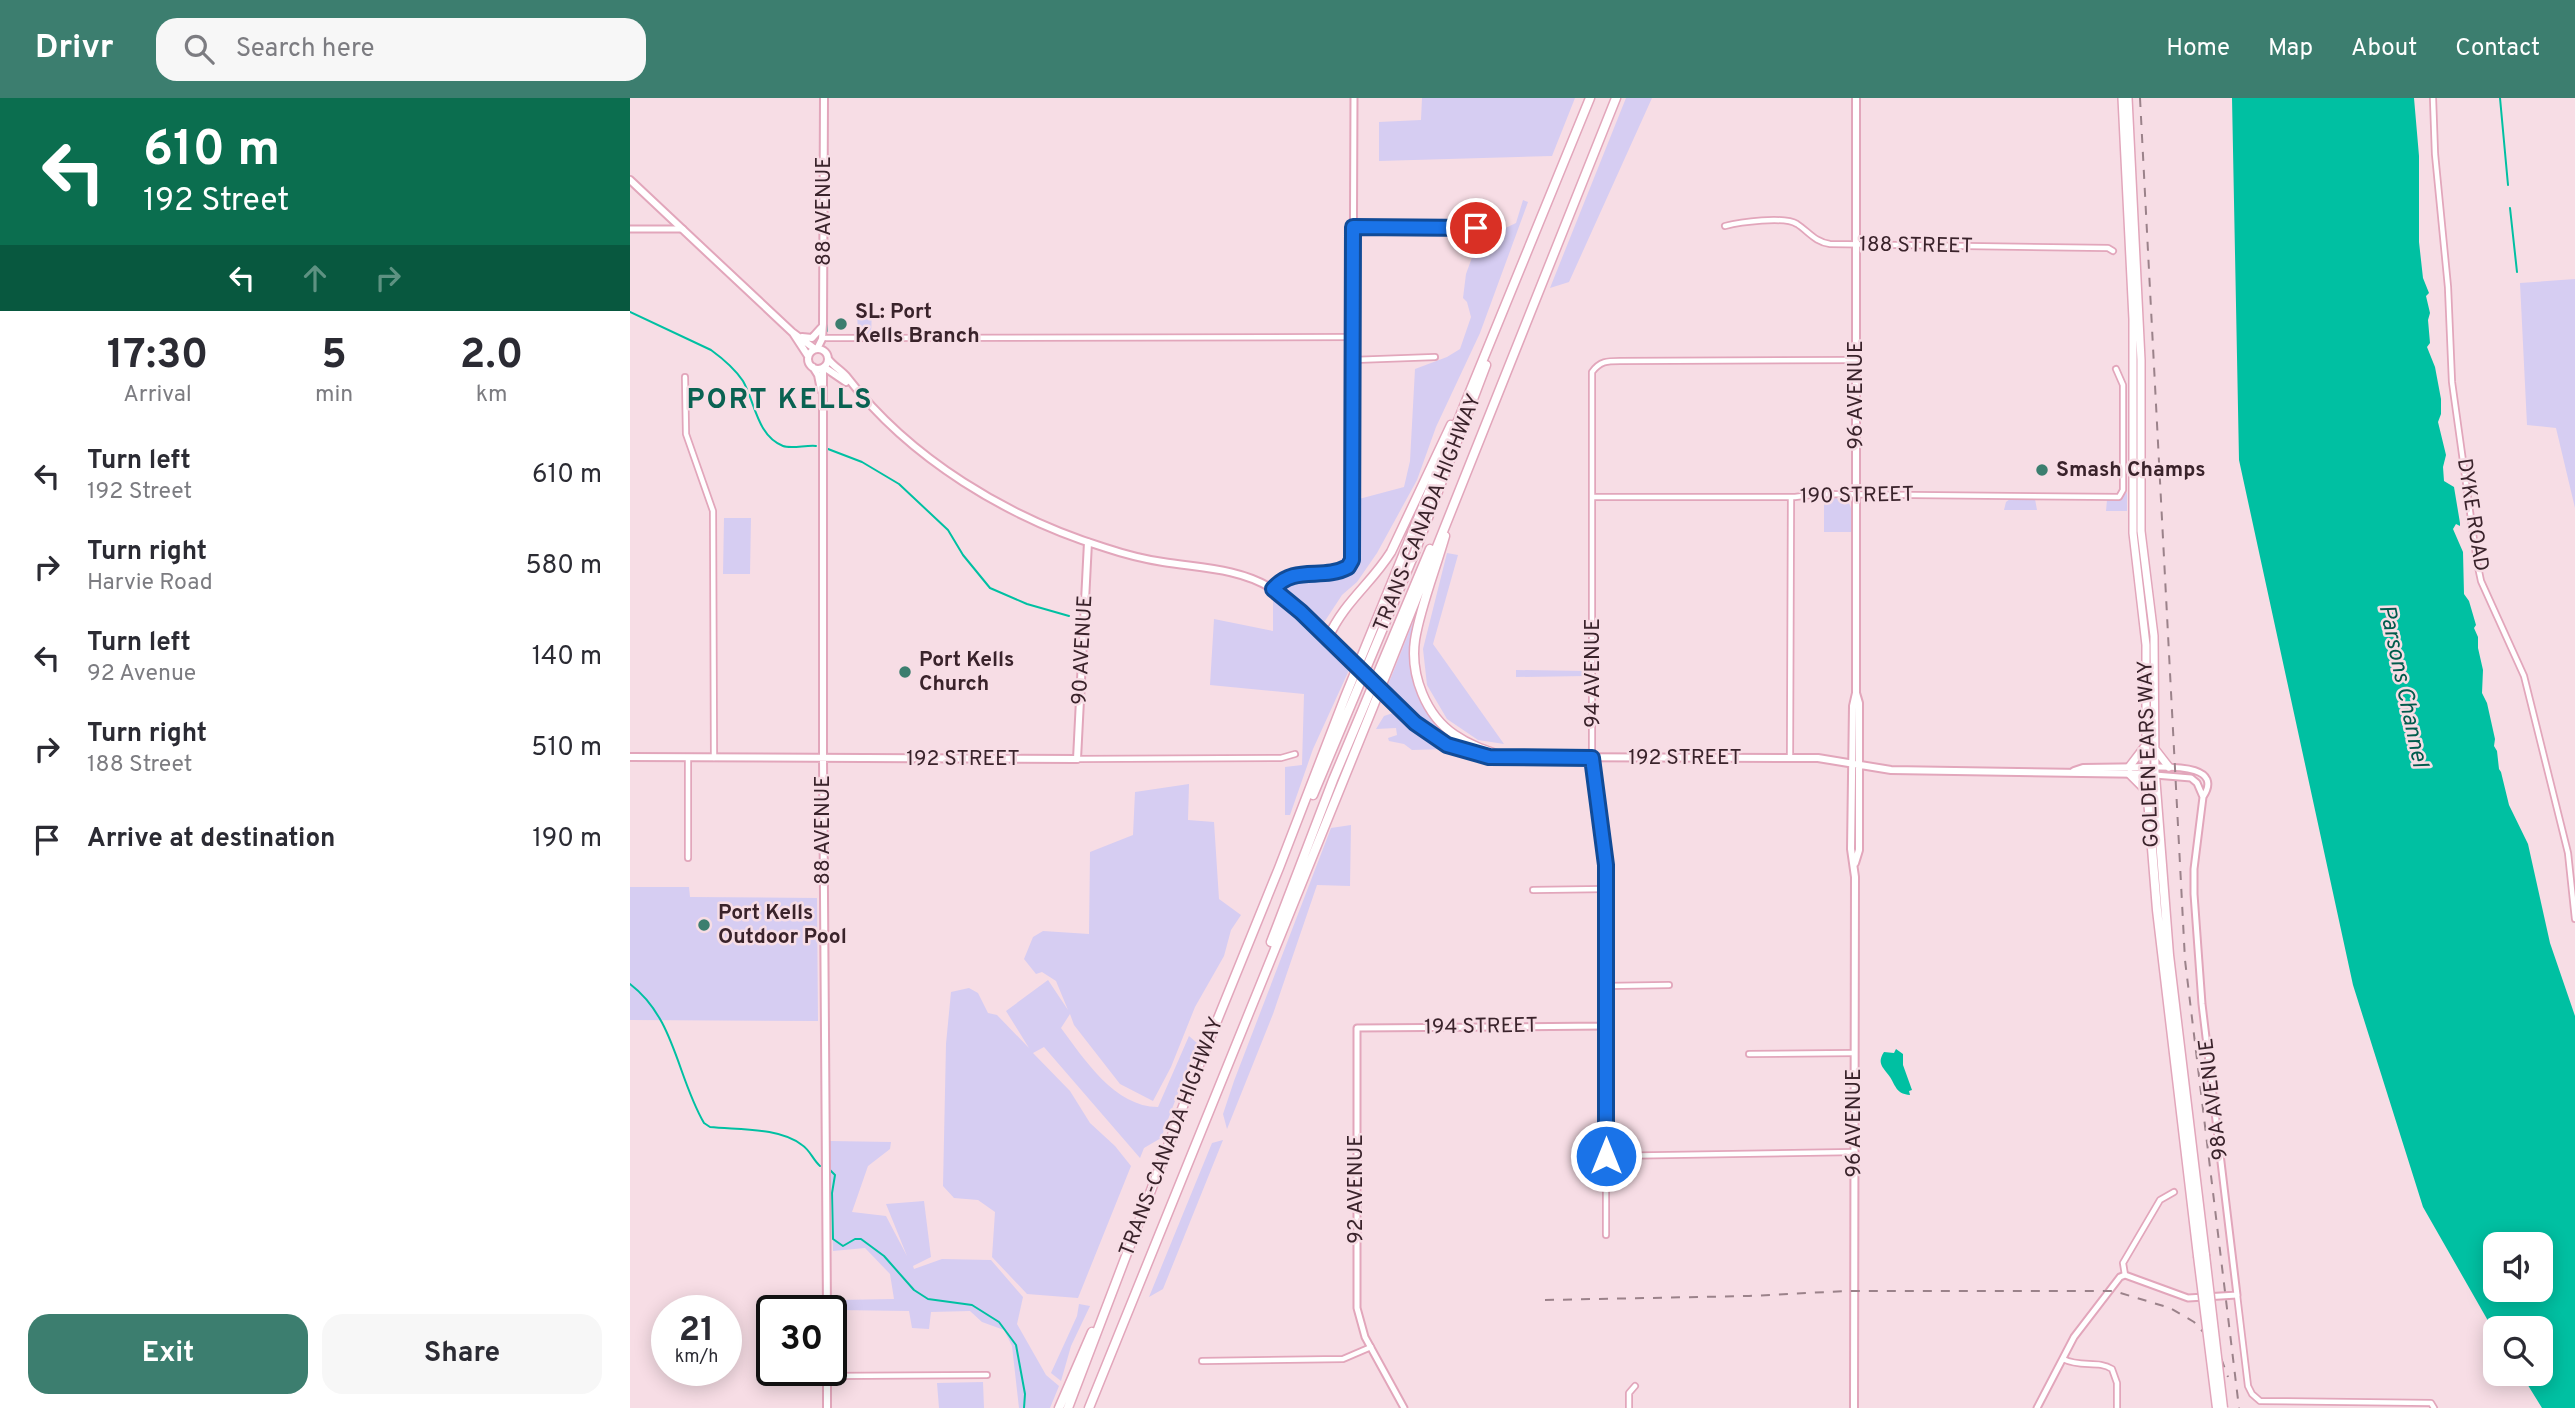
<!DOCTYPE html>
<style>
:root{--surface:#fff;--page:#f7f7f7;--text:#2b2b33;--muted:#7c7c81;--accent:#3c7e6f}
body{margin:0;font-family:Overpass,sans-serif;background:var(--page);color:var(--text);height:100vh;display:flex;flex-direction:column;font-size:26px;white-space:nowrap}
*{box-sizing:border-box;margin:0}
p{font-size:23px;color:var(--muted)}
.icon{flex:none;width:38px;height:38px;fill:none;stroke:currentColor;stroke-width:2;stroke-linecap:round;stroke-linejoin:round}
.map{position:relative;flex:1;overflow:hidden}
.panel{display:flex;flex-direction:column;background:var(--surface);width:630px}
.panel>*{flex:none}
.top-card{background:#0b6e4f;color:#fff;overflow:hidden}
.fabs{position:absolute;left:1853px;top:1134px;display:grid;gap:14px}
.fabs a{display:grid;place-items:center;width:70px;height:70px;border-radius:14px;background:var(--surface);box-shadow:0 4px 18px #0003;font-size:35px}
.speed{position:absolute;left:21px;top:1197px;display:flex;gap:14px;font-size:35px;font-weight:700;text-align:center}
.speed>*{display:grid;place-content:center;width:91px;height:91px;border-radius:50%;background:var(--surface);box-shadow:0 4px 18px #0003;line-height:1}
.speed small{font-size:18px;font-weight:400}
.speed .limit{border:4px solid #111;border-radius:10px;background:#fff;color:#111}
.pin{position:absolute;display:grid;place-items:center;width:60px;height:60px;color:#fff;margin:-30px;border:4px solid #fff;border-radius:50%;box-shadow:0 2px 7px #0007}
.me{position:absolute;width:77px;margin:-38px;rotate:0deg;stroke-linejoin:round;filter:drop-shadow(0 0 5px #0008)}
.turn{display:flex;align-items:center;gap:24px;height:147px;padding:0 28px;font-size:32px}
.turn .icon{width:91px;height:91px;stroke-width:2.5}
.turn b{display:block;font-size:49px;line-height:60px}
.lanes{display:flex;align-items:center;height:66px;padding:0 28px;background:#0003;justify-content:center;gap:35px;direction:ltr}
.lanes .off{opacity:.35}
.eta{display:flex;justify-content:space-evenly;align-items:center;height:119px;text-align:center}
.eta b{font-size:42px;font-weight:700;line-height:49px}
.button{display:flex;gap:14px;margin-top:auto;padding:14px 28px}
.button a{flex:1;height:80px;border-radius:21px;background:var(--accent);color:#fff;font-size:28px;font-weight:700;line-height:80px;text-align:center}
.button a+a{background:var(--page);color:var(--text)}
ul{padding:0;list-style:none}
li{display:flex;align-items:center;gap:21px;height:91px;padding:0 28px}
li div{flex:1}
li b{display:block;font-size:26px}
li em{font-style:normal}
header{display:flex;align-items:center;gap:42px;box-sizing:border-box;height:98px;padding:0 35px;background:var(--accent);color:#fff}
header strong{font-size:33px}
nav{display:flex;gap:38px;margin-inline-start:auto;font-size:24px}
.search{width:490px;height:63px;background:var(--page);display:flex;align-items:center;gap:18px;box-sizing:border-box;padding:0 24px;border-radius:21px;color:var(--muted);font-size:26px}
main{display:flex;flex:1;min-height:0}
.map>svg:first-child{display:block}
.green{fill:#d6cdf2}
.water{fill:#00c0a2;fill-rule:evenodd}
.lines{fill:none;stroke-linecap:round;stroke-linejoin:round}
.stream{stroke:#00c0a2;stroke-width:2}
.minor-casing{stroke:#e2a6bb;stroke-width:8}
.tertiary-casing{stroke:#e2a6bb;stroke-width:9}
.secondary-casing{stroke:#e2a6bb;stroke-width:10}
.primary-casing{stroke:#e2a6bb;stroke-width:10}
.motorway-casing{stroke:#e2a6bb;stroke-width:11}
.minor{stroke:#fff;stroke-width:4.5}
.tertiary{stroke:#fff;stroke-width:5}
.secondary{stroke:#fff;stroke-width:6}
.primary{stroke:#fff;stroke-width:7}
.motorway{stroke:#fff;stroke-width:8}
.rail{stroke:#9b828a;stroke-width:2;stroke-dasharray:9 9;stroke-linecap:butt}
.secondary-bridge-casing{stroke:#e2a6bb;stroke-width:10;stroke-linecap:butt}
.motorway-bridge-casing{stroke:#e2a6bb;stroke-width:11;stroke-linecap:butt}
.secondary-bridge{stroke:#fff;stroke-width:6}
.motorway-bridge{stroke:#fff;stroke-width:8}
.route-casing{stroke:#114b97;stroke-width:18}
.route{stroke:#1a73e8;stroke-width:12}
.poi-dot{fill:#3c7e6f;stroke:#f7dde5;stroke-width:2.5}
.labels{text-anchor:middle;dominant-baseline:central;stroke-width:5;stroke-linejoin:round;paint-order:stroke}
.street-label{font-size:21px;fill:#3a232b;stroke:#f7dde5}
.poi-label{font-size:21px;font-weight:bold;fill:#3a232b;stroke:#f7dde5;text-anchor:start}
.water-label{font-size:23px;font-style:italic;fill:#005b4c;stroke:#f7dde5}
.district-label{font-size:28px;font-weight:bold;letter-spacing:2px;fill:#096252;stroke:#f7dde5}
</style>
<header>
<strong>Drivr</strong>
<div class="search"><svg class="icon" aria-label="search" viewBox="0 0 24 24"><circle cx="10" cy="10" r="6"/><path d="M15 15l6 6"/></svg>Search here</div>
<nav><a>Home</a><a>Map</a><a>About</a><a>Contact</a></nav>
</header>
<main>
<section class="panel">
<div class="top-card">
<div class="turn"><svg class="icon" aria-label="left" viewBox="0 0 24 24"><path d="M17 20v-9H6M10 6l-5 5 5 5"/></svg><div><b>610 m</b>192 Street</div></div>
<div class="lanes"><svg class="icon" aria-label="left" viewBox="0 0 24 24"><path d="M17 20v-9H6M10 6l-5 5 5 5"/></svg><svg class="icon off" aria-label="ahead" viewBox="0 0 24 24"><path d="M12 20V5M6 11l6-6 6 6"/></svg><svg class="icon off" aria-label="right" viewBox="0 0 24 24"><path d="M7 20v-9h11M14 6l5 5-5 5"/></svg></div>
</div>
<div class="eta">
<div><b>17:30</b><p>Arrival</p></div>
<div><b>5</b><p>min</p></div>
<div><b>2.0</b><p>km</p></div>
</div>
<ul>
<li><svg class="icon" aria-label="left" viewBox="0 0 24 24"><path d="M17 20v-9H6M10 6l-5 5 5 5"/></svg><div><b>Turn left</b><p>192 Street</p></div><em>610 m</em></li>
<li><svg class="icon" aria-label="right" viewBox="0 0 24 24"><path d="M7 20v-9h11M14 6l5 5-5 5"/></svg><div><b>Turn right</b><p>Harvie Road</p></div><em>580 m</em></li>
<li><svg class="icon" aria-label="left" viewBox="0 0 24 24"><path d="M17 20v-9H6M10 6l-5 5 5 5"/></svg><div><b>Turn left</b><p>92 Avenue</p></div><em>140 m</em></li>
<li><svg class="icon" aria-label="right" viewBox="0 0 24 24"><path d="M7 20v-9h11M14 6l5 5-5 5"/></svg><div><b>Turn right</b><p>188 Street</p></div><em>510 m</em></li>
<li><svg class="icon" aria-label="arrive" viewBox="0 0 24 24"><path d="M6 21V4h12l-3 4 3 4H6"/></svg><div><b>Arrive at destination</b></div><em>190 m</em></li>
</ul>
<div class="button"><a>Exit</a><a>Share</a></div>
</section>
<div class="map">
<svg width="1945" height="1310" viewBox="0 0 1945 1310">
<rect width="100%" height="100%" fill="#f7dde5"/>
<path class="green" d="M 792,0 L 945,0 L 922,58 L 749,63 L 749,24 L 791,22 Z
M 996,0 L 1022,0 L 939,184 L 920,190 Z
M 893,102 L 898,104 L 850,235 L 806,329 L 787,382 L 747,455 L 727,484 L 712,497 L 693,526 L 658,499 L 654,487 L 658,484 L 714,478 L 727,471 L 729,401 L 774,389 L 780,363 L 785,271 L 817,259 L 830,251 L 841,219 L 837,204 L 833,200 L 836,176 L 848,143 L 886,125 Z
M 1945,181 L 1945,410 L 1926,330 L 1897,327 L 1890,185 Z
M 239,212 L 242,213 L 241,237 L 224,237 L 224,234 L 228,232 L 227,217 Z
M 1506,240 L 1508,421 L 1521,536 L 1510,483 L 1506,429 Z
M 1497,394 L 1497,413 L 1476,413 L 1477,402 L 1489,401 Z
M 1194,400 C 1226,399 1221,406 1222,434 L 1194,434 Z
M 1380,401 L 1405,401 L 1407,412 L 1374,412 L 1376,404 Z
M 94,420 L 121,420 L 120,476 L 93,476 Z
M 817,455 L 828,457 L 803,546 L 874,646 L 848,642 L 817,621 L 797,587 L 793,551 Z
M 794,496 L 783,542 L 791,600 L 840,648 L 839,651 L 813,642 L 787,624 L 781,613 L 756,592 Z
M 643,497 L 720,570 L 683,651 L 660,717 L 655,717 L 655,669 L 672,667 L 674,596 L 580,587 L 584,521 L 643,533 Z
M 886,572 L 957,573 L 956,578 L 886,579 Z
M 766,614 L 792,637 L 816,651 L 782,652 L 774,646 L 759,643 L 758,640 L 767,637 L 766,630 L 746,631 L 754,618 Z
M 559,686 L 558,722 L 584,724 L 589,801 L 611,817 L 601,832 L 594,858 L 565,909 L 541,969 L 523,1003 L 490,986 L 444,927 L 440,916 L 431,930 C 454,961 485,1009 528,1009 L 559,938 L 567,945 L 531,1040 L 514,1050 L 510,1060 L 414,949 L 403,955 L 440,993 L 460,1025 L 485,1048 L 501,1068 L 448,1200 L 397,1196 L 362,1159 L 365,1114 L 348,1102 L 324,1100 L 313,1088 L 316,946 L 321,894 L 339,890 L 348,895 L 358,915 L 367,917 L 399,950 L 376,913 L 418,882 L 438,912 L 426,883 L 412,874 L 406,876 L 394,861 L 403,839 L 413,833 L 459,836 L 460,754 L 503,737 L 505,694 Z
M 721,727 L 720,788 L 687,787 L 643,916 L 597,1031 L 593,1016 L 604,983 L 701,730 Z
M 0,789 L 59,789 L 60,799 L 187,800 L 188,923 L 0,922 Z
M 593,1042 L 533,1191 L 519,1199 L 582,1045 Z
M 200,1043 L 261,1044 L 260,1051 L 238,1068 L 222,1114 L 256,1118 L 277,1158 L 256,1106 L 294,1103 L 301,1159 L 283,1168 L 284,1171 L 312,1161 L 361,1162 L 393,1199 L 387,1226 L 416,1277 L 429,1288 L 420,1310 L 389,1310 L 382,1248 L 374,1232 L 352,1224 L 340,1213 L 301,1214 L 299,1231 L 282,1230 L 279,1213 L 207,1212 L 207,1202 L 264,1201 L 260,1176 L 235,1150 L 203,1153 Z
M 449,1206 L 460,1208 L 441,1248 L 431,1283 L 421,1275 L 447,1218 Z
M 353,1284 L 354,1310 L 309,1310 L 307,1285 Z"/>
<path class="water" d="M 1602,0 L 1784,0 L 1789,58 L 1789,144 L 1793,180 L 1799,195 L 1796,198 L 1800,215 L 1798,222 L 1800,245 L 1797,249 L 1805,269 L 1811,301 L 1811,316 L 1808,324 L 1816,357 L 1813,369 L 1814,383 L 1824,389 L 1830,425 L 1830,428 L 1826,426 L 1823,431 L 1833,454 L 1834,496 L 1839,503 L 1846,527 L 1844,530 L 1848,539 L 1848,550 L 1853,572 L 1852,595 L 1857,605 L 1865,641 L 1864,648 L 1867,653 L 1869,671 L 1871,674 L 1879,707 L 1898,746 L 1920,845 L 1945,918 L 1945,1310 L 1912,1310 L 1891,1276 L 1911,1276 L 1911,1230 L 1866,1230 L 1865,1235 L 1793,1109 L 1723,887 L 1609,362 ZM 1911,1146 L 1911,1192 L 1866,1192 L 1866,1146 Z
M 1266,951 L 1273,956 L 1273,967 L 1282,992 L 1279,993 L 1280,997 C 1267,996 1266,989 1260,979 C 1254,970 1246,966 1254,954 L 1264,955 Z"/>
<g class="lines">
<path class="stream" d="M 1870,0 L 1878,87
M 1880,110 L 1887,174
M 197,207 L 197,233
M 0,214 L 81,252 C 92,260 105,271 113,283 C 125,304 127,338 153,348 C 161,351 176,347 186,348
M 198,351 L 232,364 L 269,386 L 318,432 L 333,457 L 360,490 L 397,506 L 439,518
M 0,886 C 45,920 47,979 74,1025 L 80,1029 C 108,1032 149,1029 172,1047 C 180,1052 183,1062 190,1068
M 200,1072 L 205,1077 L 202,1095 L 203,1141 L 213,1148 L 225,1141 L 231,1141 L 254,1158 L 284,1192 L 298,1201 L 342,1207 L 369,1224 L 386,1247 L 395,1296 L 394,1310"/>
<g class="minor-casing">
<path id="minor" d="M 1803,0 L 1805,56 L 1818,189 L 1822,284 L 1847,464 L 1851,483 L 1894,578 L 1938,755 L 1945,821
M 1095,128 C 1110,124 1154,118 1167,126 C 1179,134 1185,144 1200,146 L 1478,150 L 1483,153
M 723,129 L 846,130
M 196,240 L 723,239
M 723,262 L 805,259
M 55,279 L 56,336 L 83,413 L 84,660
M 963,399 L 1165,399 L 1188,396 L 1489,399 L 1493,392 L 1493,287 L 1486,271
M 58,660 L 58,760
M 962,660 L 962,274 C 970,263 977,263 990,263 L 1226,262
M 1160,660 L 1161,399
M 447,661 L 651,660 L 665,656
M 903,792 L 976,791
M 976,888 L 1039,887
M 976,928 L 976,1137
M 1119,956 L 1224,955
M 976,1058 L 1224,1054
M 1495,1177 L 1493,1165 L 1530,1102 L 1544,1094
M 1607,1197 L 1618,1288 L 1622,1296 L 1630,1303 L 1801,1305 L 1804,1310
M 1433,1261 C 1451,1270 1468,1262 1482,1271 L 1487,1285 L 1487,1310
M 572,1263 L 713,1261 L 741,1249
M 197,1278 L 357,1277
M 999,1310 L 999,1295 L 1005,1288"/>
</g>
<g class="tertiary-casing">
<path id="tertiary" d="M 0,131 L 53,131
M 643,491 C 665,465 692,483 718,469 L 722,462 L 724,0
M 1525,677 L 1561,680 L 1567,685 L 1573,699
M 774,1310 L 735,1239 L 727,1210 L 727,930 L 976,928 L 976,767 L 962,660
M 1407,1310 L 1444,1239 L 1490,1179 L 1495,1177 L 1558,1200 L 1607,1197 L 1572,906 L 1564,796 L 1564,771 L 1573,699 C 1594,667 1541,669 1525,669"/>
</g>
<g class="secondary-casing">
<path id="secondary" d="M 0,82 L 162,234 L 185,251
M 163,235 L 178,258
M 172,239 L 182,240 L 191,230
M 187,251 L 192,241 L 193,226 L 194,0
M178 261a10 10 0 1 1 20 0a10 10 0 1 1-20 0Z
M 198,261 C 203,268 211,272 217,279 C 280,361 378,420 476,450 C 494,456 513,461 533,464 C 569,470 608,470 641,490 C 669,506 692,534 715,558
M 183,269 L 188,277 L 191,292
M 194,269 L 216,284
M 193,270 L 193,660 L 197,1213
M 761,602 C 792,632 814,652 859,659 L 1188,660 L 1261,672 L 1520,676
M 0,659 L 447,661 L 458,444
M 1444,673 L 1453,670 L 1525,669
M 1225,765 L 1229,752 L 1229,605 L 1226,595
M 197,1310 L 197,1272
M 1224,1310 L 1225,779 L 1221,751 L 1223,608 L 1226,595 L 1226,0"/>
</g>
<g class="primary-casing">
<path id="primary" d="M 1492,0 L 1503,221 L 1503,435 L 1516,547 L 1516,676
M 1498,0 L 1511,262 L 1511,433 L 1524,538 L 1525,677
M 1525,651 L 1539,669
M 1499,669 L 1515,648"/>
</g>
<g class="motorway-casing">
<path id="motorway" d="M 815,438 C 806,470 790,510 785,542 C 780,577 796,618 825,637 C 842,649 861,654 880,661
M 698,540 C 714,504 741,486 761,454 L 821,327
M 1500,676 L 1516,692
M 1516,676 L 1527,812 L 1568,1158
M 1525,677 L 1539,857 L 1575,1157
M 683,697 L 785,454 L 856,267
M 641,844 L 703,682 L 800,451
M 429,1310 L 462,1234
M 438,1310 L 565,977 L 649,770 L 715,599 L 960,0
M 459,1310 L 743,609 L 986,0"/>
</g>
<use href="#minor" class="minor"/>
<use href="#tertiary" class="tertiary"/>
<use href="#secondary" class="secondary"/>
<use href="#primary" class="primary"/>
<use href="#motorway" class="motorway"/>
<path class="rail" d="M 1510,0 L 1555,862 L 1609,1310
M 915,1202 L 1119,1198 L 1216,1193 L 1484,1193 L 1540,1210 L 1564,1224 L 1587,1249 L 1598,1279"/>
<g class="secondary-bridge-casing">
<path id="secondary-bridge" d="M 715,558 L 761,602"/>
</g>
<g class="motorway-bridge-casing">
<path id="motorway-bridge" d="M 1575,1157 L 1593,1310
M 1568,1158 L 1587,1310"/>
</g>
<use href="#secondary-bridge" class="secondary-bridge"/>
<use href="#motorway-bridge" class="motorway-bridge"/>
</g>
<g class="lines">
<g class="route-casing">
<path id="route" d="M 846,130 L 723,129 L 722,462 L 718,469 C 692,483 665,466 643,491 L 671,514 L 785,625 L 817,647 L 859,659 L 962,660 L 976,767 L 976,1058"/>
</g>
<use href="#route" class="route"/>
</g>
<g class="poi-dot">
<circle cx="211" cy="226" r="7"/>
<circle cx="1412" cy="372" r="7"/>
<circle cx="275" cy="574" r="7"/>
<circle cx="74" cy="827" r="7"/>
</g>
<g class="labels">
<g class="street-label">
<text transform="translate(194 113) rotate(-90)">88 AVENUE</text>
<text transform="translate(1286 148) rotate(1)">188 STREET</text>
<text transform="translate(1226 297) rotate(-90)">96 AVENUE</text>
<text transform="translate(1227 398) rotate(-1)">190 STREET</text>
<text transform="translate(798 415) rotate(-68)">TRANS-CANADA HIGHWAY</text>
<text transform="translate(1842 417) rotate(81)">DYKE ROAD</text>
<text transform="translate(453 552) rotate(-87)">90 AVENUE</text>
<text transform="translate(963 575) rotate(-90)">94 AVENUE</text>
<text transform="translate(1519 656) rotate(-92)">GOLDEN EARS WAY</text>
<text x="1055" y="660">192 STREET</text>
<text x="333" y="661">192 STREET</text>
<text transform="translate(193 732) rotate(-90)">88 AVENUE</text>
<text transform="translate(851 929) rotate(-1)">194 STREET</text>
<text transform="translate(1584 1001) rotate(-97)">98A AVENUE</text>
<text transform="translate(1224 1025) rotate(-90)">96 AVENUE</text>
<text transform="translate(542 1039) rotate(-69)">TRANS-CANADA HIGHWAY</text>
<text transform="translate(726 1091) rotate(-90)">92 AVENUE</text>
</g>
<g class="poi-label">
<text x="225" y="214">SL: Port<tspan x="225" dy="24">Kells Branch</tspan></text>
<text x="1426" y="372">Smash Champs</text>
<text x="289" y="562">Port Kells<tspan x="289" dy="24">Church</tspan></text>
<text x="88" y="815">Port Kells<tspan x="88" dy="24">Outdoor Pool</tspan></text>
</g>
<g class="water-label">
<text transform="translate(1772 588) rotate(78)">Parsons Channel</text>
</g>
<g class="district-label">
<text x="150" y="303">PORT KELLS</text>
</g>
</g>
</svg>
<div class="fabs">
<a><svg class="icon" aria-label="sound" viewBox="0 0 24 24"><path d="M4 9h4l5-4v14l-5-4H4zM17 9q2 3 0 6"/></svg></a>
<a><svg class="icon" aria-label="search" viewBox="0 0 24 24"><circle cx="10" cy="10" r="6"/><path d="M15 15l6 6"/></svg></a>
</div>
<div class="speed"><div>21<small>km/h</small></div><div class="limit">30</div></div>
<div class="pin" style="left:846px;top:130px;background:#d93025"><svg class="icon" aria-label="arrive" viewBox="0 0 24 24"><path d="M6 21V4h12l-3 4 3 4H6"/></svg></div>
<svg class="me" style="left:976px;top:1058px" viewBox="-20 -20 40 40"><circle r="17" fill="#1a73e8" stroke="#fff" stroke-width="3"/><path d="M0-11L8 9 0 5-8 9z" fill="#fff"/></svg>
</div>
</main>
